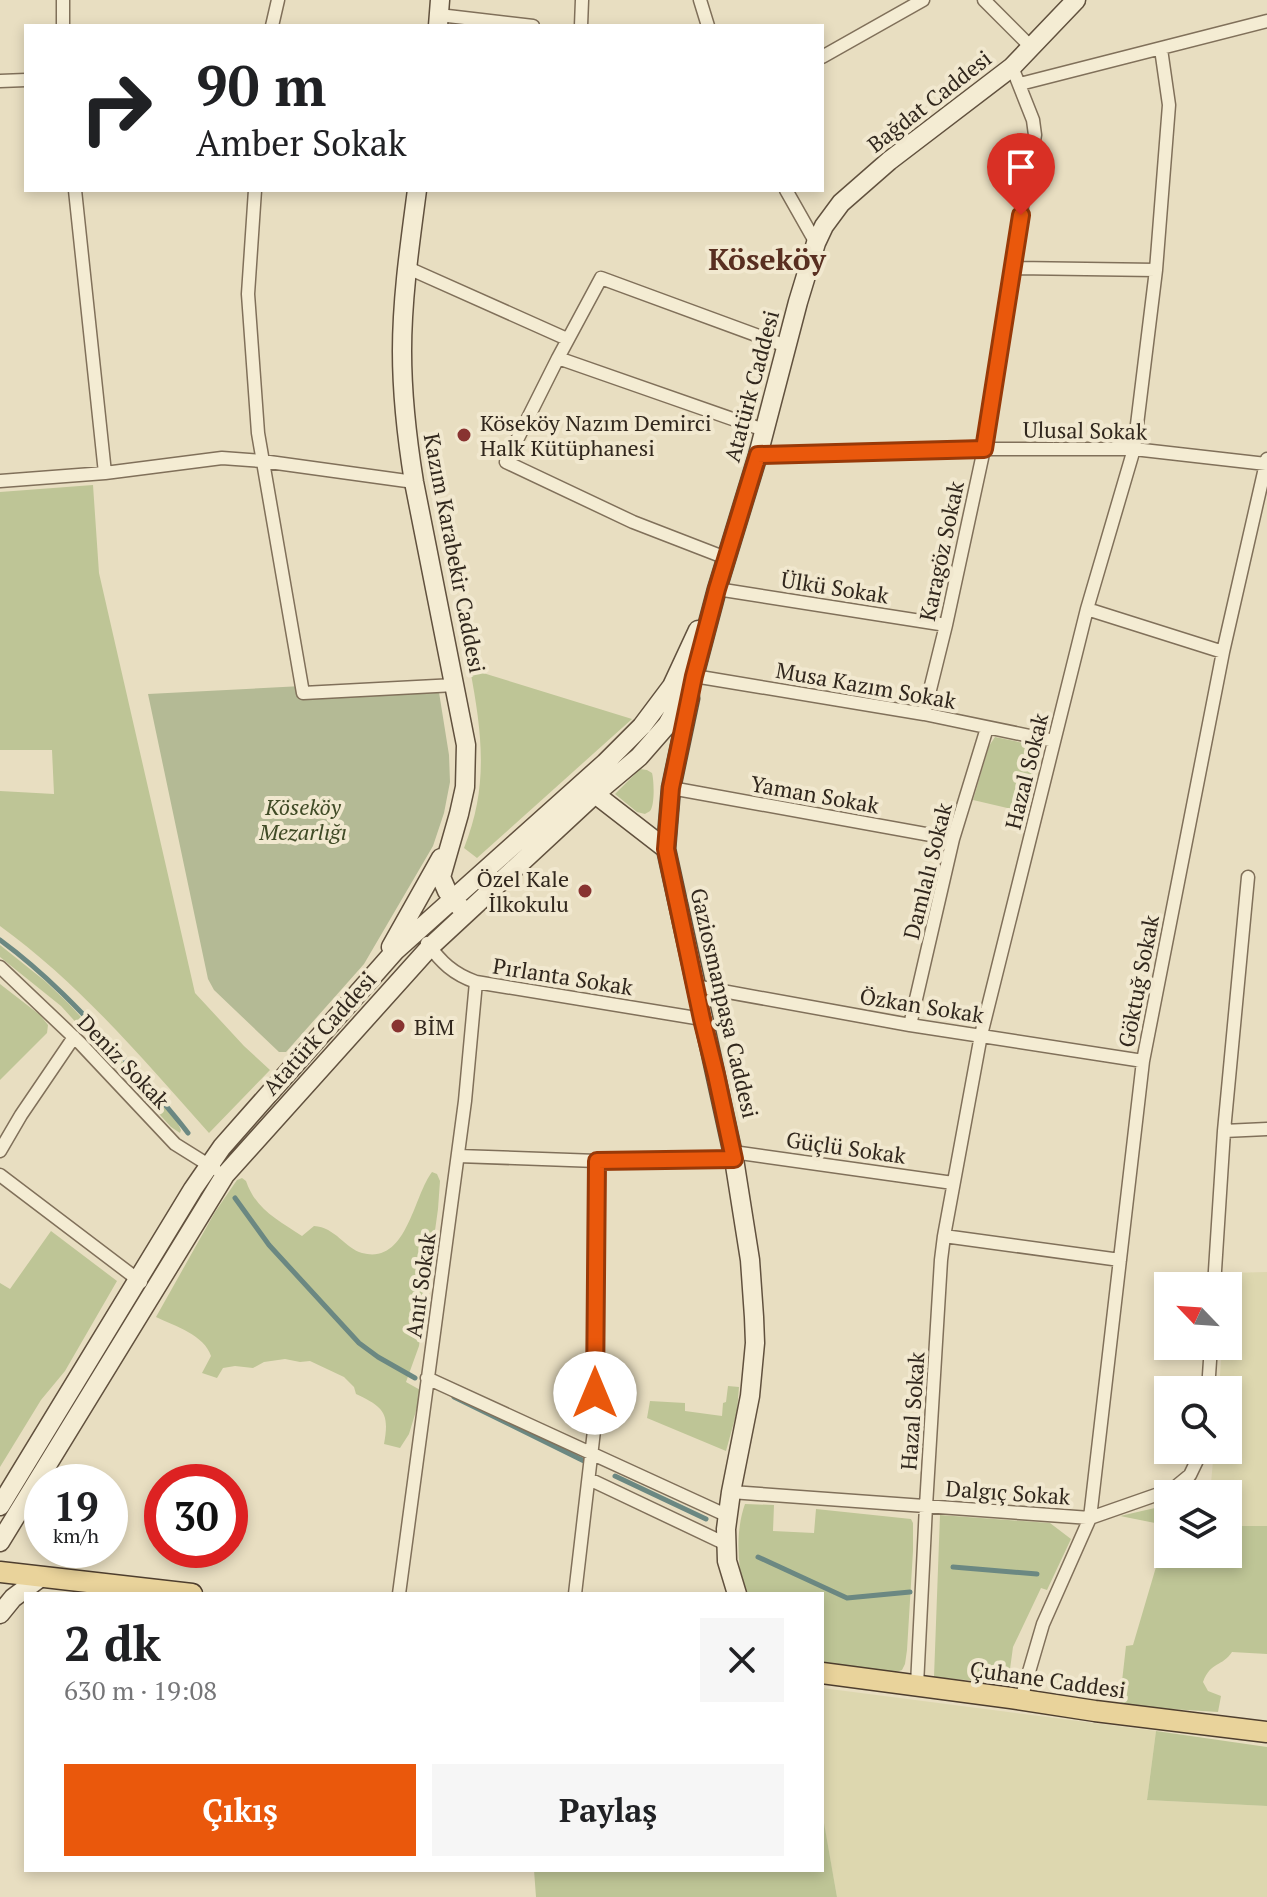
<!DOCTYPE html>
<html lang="tr">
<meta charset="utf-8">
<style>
:root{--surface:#fff;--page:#f6f6f6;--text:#202124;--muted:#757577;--accent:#ea580c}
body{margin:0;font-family:"PT Serif",serif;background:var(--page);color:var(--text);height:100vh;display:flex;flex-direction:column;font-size:30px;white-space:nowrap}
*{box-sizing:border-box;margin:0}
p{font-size:26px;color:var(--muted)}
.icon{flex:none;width:44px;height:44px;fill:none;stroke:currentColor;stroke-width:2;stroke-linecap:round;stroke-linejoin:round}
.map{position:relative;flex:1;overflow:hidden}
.side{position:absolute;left:24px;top:1592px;width:800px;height:280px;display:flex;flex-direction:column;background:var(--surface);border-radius:0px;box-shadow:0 4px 12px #0003}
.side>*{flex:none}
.hud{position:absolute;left:24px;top:24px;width:800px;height:168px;border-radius:0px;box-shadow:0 4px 12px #0003;background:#fff;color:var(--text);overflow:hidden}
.needle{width:52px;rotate:295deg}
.fabs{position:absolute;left:1154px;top:1272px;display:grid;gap:16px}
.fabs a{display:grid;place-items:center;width:88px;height:88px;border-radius:0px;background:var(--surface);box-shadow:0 4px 12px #0003;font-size:40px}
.speed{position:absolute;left:24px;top:1464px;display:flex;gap:16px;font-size:40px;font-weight:700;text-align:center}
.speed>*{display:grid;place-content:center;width:104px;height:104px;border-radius:50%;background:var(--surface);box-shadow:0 4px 12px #0003;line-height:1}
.speed small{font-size:20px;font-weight:400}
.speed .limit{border:12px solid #d22;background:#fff;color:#111}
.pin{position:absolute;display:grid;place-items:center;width:68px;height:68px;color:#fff;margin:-82px -34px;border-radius:50% 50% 50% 0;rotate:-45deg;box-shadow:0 0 8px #0007}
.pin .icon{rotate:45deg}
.me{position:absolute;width:88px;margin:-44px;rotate:0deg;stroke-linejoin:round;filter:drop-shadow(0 0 6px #0008)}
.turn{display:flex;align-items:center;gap:28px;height:168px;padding:0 40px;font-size:36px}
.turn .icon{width:104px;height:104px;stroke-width:2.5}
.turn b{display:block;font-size:56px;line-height:68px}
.round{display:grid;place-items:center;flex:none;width:84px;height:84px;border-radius:0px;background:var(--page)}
.head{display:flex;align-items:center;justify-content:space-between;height:136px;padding:0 40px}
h1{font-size:48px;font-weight:800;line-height:60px}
.primary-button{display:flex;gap:16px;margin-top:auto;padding:16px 40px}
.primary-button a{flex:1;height:92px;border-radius:0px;background:var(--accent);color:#fff;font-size:32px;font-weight:800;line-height:92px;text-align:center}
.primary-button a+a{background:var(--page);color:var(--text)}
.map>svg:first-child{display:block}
.farmland{fill:#ddd7af}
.green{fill:#bec596}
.cemetery{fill:#b4ba95}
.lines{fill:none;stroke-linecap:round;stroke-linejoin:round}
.stream{stroke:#6b8882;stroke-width:5}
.street-casing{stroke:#80705a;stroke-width:15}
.secondary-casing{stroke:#61513e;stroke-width:21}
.primary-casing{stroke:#4e3e2e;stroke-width:23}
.street{stroke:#f4ecd3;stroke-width:12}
.secondary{stroke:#f4ecd3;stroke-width:18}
.primary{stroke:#e9d39b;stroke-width:20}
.route-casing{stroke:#983908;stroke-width:20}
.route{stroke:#ea580c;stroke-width:14}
.poi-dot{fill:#883331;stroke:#f1e8cf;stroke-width:3}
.labels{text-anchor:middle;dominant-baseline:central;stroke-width:8;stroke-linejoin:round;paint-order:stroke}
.street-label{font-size:22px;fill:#31271d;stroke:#f1e8cf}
.poi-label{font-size:22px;fill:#31271d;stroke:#f1e8cf;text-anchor:start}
.park-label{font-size:22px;font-style:italic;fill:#404b26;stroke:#f1e8cf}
.district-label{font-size:30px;font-weight:bold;fill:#592f21;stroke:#f1e8cf}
</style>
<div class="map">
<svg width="1267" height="1897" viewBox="0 0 1267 1897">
<rect width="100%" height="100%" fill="#e8dec1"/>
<path class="farmland" d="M 1267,1272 L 1267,1526 L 1228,1526 L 1228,1494 L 1210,1494 L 1214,1450 L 1228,1450 L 1228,1390 L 1219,1390 L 1222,1346 L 1228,1346 L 1228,1273 Z
M 822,1688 L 1156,1731 L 1147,1800 L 1267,1806 L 1267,1897 L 837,1897 L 824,1824 L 822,1823 Z"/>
<path class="green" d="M 93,485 L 99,573 L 195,993 L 244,1046 L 270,1070 L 209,1133 C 144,1060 80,984 0,926 L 0,791 L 54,794 L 52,750 L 0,750 L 0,492 Z
M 470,669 L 632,719 L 477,858 L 464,848 C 489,786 482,733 470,669 Z
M 995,737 L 1033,745 L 1039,749 L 1039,761 L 1024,812 L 973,800 L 989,746 Z
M 640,769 L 647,770 L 652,773 C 654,780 655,805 650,811 C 649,812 646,813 645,814 L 637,812 L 615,794 Z
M 0,945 L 45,981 L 68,1003 L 175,1118 L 181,1130 L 180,1133 L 171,1127 L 61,1006 L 0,957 Z
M 0,984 L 40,1015 L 48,1025 L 47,1033 L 0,1080 Z
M 432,1172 L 437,1174 L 440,1181 L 438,1209 L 419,1346 L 406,1382 L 422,1391 L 409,1434 L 400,1448 L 384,1444 C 390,1412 383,1407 356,1394 L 354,1387 L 344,1377 L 310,1361 L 300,1362 L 285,1359 L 264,1362 L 253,1368 L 235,1366 L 223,1368 L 217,1378 L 202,1373 L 211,1356 C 204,1335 175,1326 156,1317 L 215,1212 L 237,1180 L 242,1178 L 246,1181 C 256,1210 278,1220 302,1236 L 314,1226 C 335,1227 346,1249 362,1253 C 407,1265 413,1197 432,1172 Z
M 51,1231 L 117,1281 L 65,1371 L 41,1400 L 0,1467 L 0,1283 L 10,1289 Z
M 728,1386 L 739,1387 L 737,1411 L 726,1451 L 647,1418 L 650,1401 L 685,1403 L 685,1411 L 722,1416 L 723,1403 L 726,1402 Z
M 745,1504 L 774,1505 L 773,1531 L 814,1533 L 816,1509 L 911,1519 L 913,1523 L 913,1551 L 907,1650 L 905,1664 L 902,1670 L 896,1672 L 822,1663 L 822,1594 L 744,1594 C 738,1565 735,1532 745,1504 Z
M 1168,1505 L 1168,1554 L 1228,1554 L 1228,1526 L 1267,1526 L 1267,1654 L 1232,1652 C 1222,1667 1211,1661 1203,1682 L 1208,1691 L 1221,1696 L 1218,1712 L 1123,1706 L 1120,1699 L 1126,1646 L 1133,1645 L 1156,1567 L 1160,1524 L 1120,1516 Z
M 940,1515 L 1050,1523 L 1071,1539 L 1047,1590 L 1041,1588 L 1013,1647 L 1008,1684 L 934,1677 Z
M 1156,1731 L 1267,1747 L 1267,1806 L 1147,1800 Z
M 822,1823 L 824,1823 L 837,1897 L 536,1897 L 534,1870 L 822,1870 Z"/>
<path class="cemetery" d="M 302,686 L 303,692 L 438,686 L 449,755 L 450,782 L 444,813 L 433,846 L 364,964 L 286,1052 L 279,1052 L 214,990 L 208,979 L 148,694 Z"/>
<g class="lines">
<path class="stream" d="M 0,940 C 45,973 83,1013 120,1054 C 143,1080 167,1105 188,1133
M 235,1198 L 269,1245 L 359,1343 L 378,1357 L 415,1378
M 454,1397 L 584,1461
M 615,1476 L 706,1519
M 758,1557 L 847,1598 L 910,1592
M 953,1567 L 1037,1574"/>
<g class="street-casing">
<path id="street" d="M 63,0 L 63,26
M 700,0 L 708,26
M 984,0 L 1032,48
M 439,15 L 533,26
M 272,26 L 278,0
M 581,26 L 582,0
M 822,57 L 923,0
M 0,81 L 26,80
M 1020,84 L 1267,21
M 75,190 L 105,473
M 255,190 L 248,294 L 258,433 L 303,693 L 455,685
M 786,190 L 816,243
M 408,268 L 567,339
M 1011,268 L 1156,270
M 558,358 L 506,462 L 633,522 L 726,558
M 764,430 L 558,358 L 601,278 L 786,346
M 758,455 L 984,449 L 1134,449 L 1266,464
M 0,481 L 105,473 L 222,458 L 262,461 L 414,482
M 717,589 L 946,625
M 1087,609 L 1223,652
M 693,671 L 694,676 L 924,714 L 1054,741
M 924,714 L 946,625 L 984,449 L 1011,268 L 1035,135 L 1033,120 L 1012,67
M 671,788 L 953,839
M 427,943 C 441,962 453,974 476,982 L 702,1019
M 0,967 L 80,1043 L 175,1144 L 215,1169
M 695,986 L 910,1025 L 1143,1061
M 910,1025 L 953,839 L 987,728
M 1224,1131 L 1267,1129
M 0,1151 L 21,1115 L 74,1037
M 733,1152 L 953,1183
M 458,1156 L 597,1161 L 734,1159
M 0,1175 L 141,1282
M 944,1236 L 1120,1260
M 1214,1286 L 1224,1131 L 1248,877
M 427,1378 L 728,1516
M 1208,1390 L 1211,1346
M 589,1479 L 726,1544
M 731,1492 L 1090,1518 L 1173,1489 L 1190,1475 L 1202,1450
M 399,1594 L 465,1101 L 476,982
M 575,1594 L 595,1422 L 597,1161
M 917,1685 L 926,1506 L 941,1260 L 944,1236 L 981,1035 L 1087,609 L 1134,449 L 1156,270 L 1169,105 L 1161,49
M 1021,1699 L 1043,1624 L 1090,1518 L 1143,1061 L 1223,652 L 1267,459"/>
</g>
<g class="secondary-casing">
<path id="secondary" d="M 438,26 L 440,0
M 417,190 C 410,243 402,298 402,351 C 402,395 407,439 414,482 L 466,745 L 465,787 L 459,814 L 441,877 L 447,891 L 460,907
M 690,698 L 671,788 L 666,849 L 734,1159 L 750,1260 L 754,1317 L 755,1343 L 750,1396 L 731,1492 L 726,1529 L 727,1561 L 737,1594
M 595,794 L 666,849
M 391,947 L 441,858
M 0,1506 L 193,1189 L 222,1147 L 395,951 L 605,763 L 642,726 L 672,686 L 698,630
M 0,1542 L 225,1175 L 430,947 L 595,794 L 639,757 L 667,725 L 694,676 L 717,589 L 758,455 L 798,302 L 816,243 L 824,226 L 841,203 L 889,161 L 1012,67 L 1076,0
M 0,1614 L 13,1598 L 41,1577"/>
</g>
<g class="primary-casing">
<path id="primary" d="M 0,1572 L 192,1594
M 822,1673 L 1011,1698 L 1095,1711 L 1267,1732"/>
</g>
<use href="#street" class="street"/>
<use href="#secondary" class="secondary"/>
<use href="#primary" class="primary"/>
</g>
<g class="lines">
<g class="route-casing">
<path id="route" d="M 595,1393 L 597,1161 L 734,1159 L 716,1075 L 702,1019 L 666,849 L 671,788 L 694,676 L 717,589 L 758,455 L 984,449 L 1021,215"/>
</g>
<use href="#route" class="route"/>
</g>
<g class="poi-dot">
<circle cx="464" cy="435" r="8"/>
<circle cx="585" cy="891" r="8"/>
<circle cx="398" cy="1026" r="8"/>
</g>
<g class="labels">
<g class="street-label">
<text transform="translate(929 101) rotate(-38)">Bağdat Caddesi</text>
<text transform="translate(751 386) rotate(-75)">Atatürk Caddesi</text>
<text transform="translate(1085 430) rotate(1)">Ulusal Sokak</text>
<text transform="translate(941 551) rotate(-78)">Karagöz Sokak</text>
<text transform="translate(455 553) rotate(79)">Kazım Karabekir Caddesi</text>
<text transform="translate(835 587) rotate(9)">Ülkü Sokak</text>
<text transform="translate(866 685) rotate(10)">Musa Kazım Sokak</text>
<text transform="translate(1026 771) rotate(-76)">Hazal Sokak</text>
<text transform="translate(815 794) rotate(10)">Yaman Sokak</text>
<text transform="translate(927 871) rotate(-76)">Damlalı Sokak</text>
<text transform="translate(563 976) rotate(9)">Pırlanta Sokak</text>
<text transform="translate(1138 981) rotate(-79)">Göktuğ Sokak</text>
<text transform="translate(725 1003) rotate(77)">Gaziosmanpaşa Caddesi</text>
<text transform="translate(922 1005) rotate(9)">Özkan Sokak</text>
<text transform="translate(319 1033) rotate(-48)">Atatürk Caddesi</text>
<text transform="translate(124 1061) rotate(46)">Deniz Sokak</text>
<text transform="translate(846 1147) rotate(8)">Güçlü Sokak</text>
<text transform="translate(420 1285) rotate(-82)">Anıt Sokak</text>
<text transform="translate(912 1411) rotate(-86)">Hazal Sokak</text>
<text transform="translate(1008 1492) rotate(4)">Dalgıç Sokak</text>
<text transform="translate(1048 1679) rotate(8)">Çuhane Caddesi</text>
</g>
<g class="poi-label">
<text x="480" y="422">Köseköy Nazım Demirci<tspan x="480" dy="25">Halk Kütüphanesi</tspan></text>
<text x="569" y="878" text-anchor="end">Özel Kale<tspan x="569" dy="25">İlkokulu</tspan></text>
<text x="414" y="1026">BİM</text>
</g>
<g class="park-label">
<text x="303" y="806">Köseköy<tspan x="303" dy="25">Mezarlığı</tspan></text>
</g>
<g class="district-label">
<text x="767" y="259">Köseköy</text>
</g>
</g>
</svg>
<div class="fabs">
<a><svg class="needle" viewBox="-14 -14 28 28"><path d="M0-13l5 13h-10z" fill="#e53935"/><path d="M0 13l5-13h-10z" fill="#757577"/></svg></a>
<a><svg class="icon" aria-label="search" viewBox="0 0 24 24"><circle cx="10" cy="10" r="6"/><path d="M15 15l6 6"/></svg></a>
<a><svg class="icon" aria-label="layers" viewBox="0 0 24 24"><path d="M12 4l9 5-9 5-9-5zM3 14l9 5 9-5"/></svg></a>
</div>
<div class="speed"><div>19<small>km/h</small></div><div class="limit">30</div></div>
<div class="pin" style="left:1021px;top:215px;background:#d93025"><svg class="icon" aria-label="arrive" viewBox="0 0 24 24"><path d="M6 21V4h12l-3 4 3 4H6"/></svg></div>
<svg class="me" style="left:595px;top:1393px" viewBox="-20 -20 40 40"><circle r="19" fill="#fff"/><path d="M0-13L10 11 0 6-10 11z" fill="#ea580c"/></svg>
<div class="hud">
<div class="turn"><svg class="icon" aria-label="right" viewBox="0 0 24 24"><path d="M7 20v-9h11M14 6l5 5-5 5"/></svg><div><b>90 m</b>Amber Sokak</div></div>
</div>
<section class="side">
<div class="head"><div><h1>2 dk</h1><p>630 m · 19:08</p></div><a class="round"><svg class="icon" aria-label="close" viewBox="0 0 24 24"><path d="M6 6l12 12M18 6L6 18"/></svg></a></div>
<div class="primary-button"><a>Çıkış</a><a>Paylaş</a></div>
</section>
</div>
